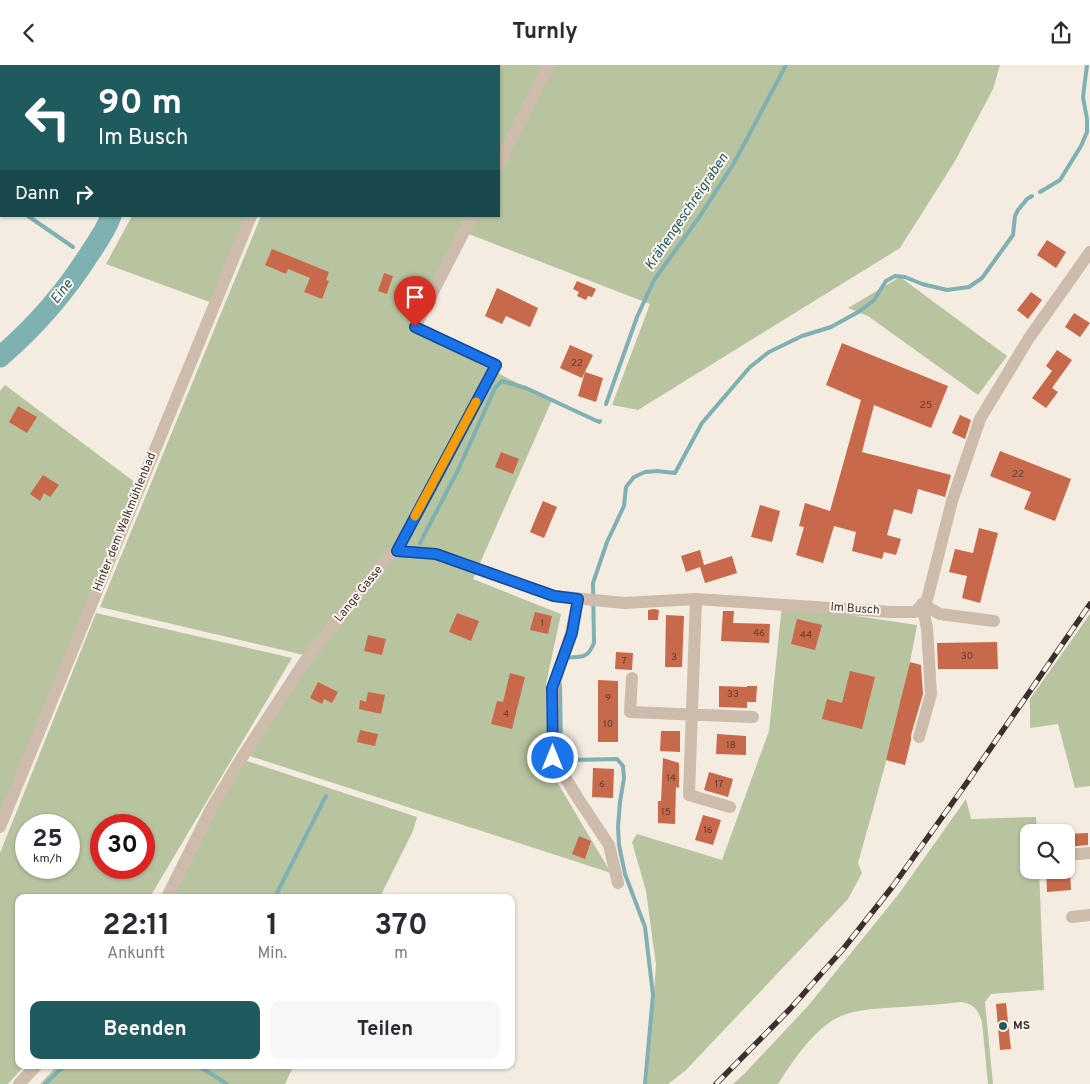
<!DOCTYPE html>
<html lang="de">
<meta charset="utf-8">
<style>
:root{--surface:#fff;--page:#f7f7f7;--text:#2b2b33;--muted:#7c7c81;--accent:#1f5a5e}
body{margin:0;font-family:Overpass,sans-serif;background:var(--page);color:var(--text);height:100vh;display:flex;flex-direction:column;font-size:19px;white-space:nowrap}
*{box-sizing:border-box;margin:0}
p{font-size:16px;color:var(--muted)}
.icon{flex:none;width:28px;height:28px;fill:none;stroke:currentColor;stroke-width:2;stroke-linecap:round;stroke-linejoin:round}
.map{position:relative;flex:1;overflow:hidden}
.details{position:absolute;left:15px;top:829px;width:500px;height:175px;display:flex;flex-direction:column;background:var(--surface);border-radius:10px;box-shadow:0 1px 4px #0004}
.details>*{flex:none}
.banner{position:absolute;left:0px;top:0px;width:500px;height:152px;box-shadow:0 1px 4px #0004;background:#1f5a5e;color:#fff;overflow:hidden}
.controls{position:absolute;left:1020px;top:759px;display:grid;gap:10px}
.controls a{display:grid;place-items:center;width:55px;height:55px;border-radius:10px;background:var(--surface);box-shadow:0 1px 4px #0004;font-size:25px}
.speed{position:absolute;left:15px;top:749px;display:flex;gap:10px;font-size:25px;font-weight:700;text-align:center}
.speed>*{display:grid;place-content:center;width:65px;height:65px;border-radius:50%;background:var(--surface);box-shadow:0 1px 4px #0004;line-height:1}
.speed small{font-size:12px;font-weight:400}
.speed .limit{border:8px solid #d22;background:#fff;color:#111}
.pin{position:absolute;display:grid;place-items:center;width:42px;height:42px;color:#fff;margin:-51px -21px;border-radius:50% 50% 50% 0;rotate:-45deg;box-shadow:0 0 5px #0007}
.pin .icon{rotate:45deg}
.me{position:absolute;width:55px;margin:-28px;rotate:0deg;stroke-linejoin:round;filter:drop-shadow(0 0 4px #0008)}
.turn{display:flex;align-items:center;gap:18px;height:105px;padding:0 15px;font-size:22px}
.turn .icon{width:65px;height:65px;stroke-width:2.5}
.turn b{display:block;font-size:35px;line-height:42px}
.then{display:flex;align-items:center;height:48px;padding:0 15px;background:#0003;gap:10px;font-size:19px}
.eta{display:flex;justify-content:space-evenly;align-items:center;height:85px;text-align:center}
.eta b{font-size:30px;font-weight:700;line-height:35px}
.primary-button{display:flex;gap:10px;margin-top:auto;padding:10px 15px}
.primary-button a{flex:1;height:58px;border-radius:10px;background:var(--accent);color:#fff;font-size:20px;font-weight:700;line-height:58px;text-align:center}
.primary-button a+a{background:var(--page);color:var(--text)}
header{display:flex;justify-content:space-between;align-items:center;height:65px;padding:0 15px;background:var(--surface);font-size:22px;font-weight:700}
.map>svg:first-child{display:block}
.green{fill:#b8c4a0;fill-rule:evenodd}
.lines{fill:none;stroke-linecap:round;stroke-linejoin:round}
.stream{stroke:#7fb0b2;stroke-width:4}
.river{stroke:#7fb0b2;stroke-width:21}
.building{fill:#c8694b}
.minor{stroke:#cdbbac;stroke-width:12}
.rail-casing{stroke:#3b302b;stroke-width:5.5}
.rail{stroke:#fbf5ee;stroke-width:4;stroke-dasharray:11;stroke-linecap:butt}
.route-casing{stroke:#114b97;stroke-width:12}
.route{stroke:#1a73e8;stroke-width:9}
.slow{stroke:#f59e0b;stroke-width:9}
.poi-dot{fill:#1f5a5e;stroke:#fbf5ee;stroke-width:2}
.labels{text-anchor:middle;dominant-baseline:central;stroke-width:4;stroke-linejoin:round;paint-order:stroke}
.number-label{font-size:10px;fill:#5e3e33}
.street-label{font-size:12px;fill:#3b302b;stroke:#fbf5ee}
.poi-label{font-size:12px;font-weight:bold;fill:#3b302b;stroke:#fbf5ee;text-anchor:start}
.water-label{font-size:14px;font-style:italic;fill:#1f5a5e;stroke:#fbf5ee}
</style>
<header><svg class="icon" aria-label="back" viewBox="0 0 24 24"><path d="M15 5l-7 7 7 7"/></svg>Turnly<svg class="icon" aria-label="share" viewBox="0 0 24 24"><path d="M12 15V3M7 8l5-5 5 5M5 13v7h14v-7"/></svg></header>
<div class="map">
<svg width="1090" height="1019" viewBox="0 0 1090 1019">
<rect width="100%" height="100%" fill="#f4ebe1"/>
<path class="green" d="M 328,0 L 1000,0 L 993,24 L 955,96 L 900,183 L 638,345 L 612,340 L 650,239 L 461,166 L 411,265 L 552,335 L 473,514 L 561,549 L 546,619 L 547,700 L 611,808 L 250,691 L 312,592 L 100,542 L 261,151 L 499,151 L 499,1 L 328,1 Z
M 132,151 L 251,151 L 215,239 L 106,199 Z
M 900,212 L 1007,291 L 978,330 L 868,251 L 848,243 Z
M 5,320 L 140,421 L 0,762 L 0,326 Z
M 782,540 L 917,560 C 903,640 880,719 858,798 L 862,808 L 848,834 L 685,1006 L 668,1019 L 647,1019 L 656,900 L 646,826 L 632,777 L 637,769 L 722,795 L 769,666 Z
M 96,548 L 292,593 L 150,832 L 19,832 L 19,1000 L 25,1000 L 8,1019 L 0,1019 L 0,788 ZM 26,760 L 69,760 L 69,802 L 26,802 ZM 101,760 L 144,760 L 144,802 L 101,802 Z
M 1090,549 L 1090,721 L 1075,723 L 1058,659 L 1030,663 L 1030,634 Z
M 241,694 L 417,752 L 413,766 L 380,832 L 167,832 Z
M 966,734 L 971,754 L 1036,752 L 1037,767 L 1029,768 L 1029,805 L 1039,805 L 1044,925 L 991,929 L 985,937 L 993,1019 L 988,1019 L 982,957 C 978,945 975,940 962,937 C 942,939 921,941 901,942 C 877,944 850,943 830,957 C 808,973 792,997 778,1019 L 733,1019 L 745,1008 L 808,941 L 898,830 Z
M 58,1000 L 294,1000 L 285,1019 L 40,1019 Z"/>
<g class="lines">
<path class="stream" d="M 1040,127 L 1060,115 L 1081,81 L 1087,67 L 1087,54 L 1083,32 L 1087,0
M 0,132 L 1,133
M 28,151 L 73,182
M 606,339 L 637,252 L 654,215 L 700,151 L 734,98 L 786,0
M 420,478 L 458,405 L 495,323 L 502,316 L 526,323 L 599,357 L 600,356
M 565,593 C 581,591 587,595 594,578 L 593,518 L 607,477 L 624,441 L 626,422 L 634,412 L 645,407 L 657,406 L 675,408 L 702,358 L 750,302 L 769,287 L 802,271 L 831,262 L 860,246 L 874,235 L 886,216 L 895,211 L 905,212 L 922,219 L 947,225 L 969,222 L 982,213 L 1013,170 L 1015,151 L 1018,145 L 1027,134 L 1032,131
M 560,619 L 561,688 L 571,695 L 617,694 L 623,701 L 624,713 L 620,737 L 618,762 L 619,780 L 625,809 L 645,862 L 653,930 L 645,1019
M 275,832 L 326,731
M 197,1000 L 227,1019
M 45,1019 L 65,1000"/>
<path class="river" d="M 186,1 L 186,0
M 0,292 C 36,261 65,228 90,188 C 98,176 106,165 111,151"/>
</g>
<path class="building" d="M 1047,175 L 1066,187 L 1056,203 L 1037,190 Z
M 272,184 L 329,207 L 326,215 L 329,216 L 322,234 L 304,227 L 310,213 L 288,204 L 286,209 L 265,200 Z
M 384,208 L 393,211 L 387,229 L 378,226 Z
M 577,216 L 596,224 L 592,232 L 588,231 L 586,235 L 577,231 L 579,227 L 573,224 Z
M 497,223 L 538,243 L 530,262 L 506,251 L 502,259 L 485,251 Z
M 1031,227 L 1042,235 L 1028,254 L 1017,245 Z
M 1074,248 L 1090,258 L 1080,272 L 1065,262 Z
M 842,278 L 948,321 L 931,363 L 874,340 L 862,387 L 951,410 L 945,432 L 918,424 L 912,449 L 894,444 L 887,470 L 901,474 L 896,490 L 884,487 L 882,494 L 852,486 L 856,467 L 834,461 L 823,498 L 796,490 L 804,462 L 799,461 L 805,438 L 830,446 L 861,335 L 826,320 Z
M 570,280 L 593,290 L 582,313 L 560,303 Z
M 1057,285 L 1072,295 L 1052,323 L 1058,327 L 1046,343 L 1032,333 L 1052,306 L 1046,301 Z
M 585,307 L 603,313 L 596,337 L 578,331 Z
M 18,341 L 37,352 L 27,368 L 9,357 Z
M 960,350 L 971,355 L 965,374 L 952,368 Z
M 1000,386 L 1071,414 L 1055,456 L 1024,444 L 1031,427 L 990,411 Z
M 501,387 L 519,394 L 513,409 L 495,402 Z
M 43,410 L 59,420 L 50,432 L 44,428 L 40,436 L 30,429 Z
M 543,436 L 557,442 L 544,473 L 530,467 Z
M 760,440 L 780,446 L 772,477 L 751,472 Z
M 979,463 L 998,468 L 980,538 L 962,533 L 967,511 L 949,507 L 955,484 L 973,488 Z
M 700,485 L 704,500 L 732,491 L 737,508 L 705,518 L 700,502 L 686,507 L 681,491 Z
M 654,544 L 659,545 L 658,555 L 648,555 L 648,545 Z
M 723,546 L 734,546 L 733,558 L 770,559 L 769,578 L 721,576 Z
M 535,547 L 552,551 L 548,569 L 530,565 Z
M 457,548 L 479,556 L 471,576 L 449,567 Z
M 666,550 L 684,551 L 682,602 L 665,602 Z
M 797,554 L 822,560 L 815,585 L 791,579 Z
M 368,570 L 386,574 L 382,590 L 364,586 Z
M 997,577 L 998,604 L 938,604 L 937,578 Z
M 616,587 L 633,588 L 632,605 L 615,604 Z
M 910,597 L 921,600 L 923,629 L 911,670 L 911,675 L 905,700 L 886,695 Z
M 850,606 L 875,612 L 862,664 L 822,654 L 827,634 L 842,638 Z
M 510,608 L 525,612 L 512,664 L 491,659 L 497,636 L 503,637 Z
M 598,615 L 618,616 L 618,677 L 598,677 Z
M 318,617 L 338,627 L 332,638 L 324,634 L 322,639 L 310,633 Z
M 719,621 L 747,622 L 747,621 L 757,621 L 756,637 L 747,637 L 747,643 L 719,642 Z
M 368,627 L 385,630 L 381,649 L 359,644 L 360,635 L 366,637 Z
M 360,665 L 378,669 L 375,681 L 357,677 Z
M 661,666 L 680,666 L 680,687 L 660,686 Z
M 717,669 L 746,671 L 746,690 L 716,689 Z
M 663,693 L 679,698 L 679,723 L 676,722 L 675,759 L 658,758 L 658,736 L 661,736 Z
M 593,703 L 614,704 L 613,733 L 592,732 Z
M 709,707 L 733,714 L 728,732 L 704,725 Z
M 703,750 L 721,755 L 713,780 L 695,775 Z
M 1088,768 L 1088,780 L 1066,782 L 1066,769 Z
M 579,771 L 591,776 L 585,794 L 572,789 Z
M 1046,805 L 1070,805 L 1071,825 L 1047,827 Z
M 1006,938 L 1011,984 L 1000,985 L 996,939 Z"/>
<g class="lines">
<path class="minor" d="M 317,1 L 318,0
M 499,99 L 549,0
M 397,485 L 436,489 L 554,531 L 624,538 L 696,534 L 891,547 L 915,547 L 927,535 L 952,436 L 980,354 L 1029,273 L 1090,187
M 578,534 L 571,568 L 553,623 L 553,693 L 579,735 L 609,780 L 618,818
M 696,534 L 689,730 L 730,742
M 922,539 L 940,549 L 994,556
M 632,613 L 630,647 L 753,652
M 919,672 L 931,629 L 927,563 L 922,539
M 0,762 L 251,151
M 1066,790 L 1090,788
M 167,832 L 211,744 L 241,694 L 305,596 L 385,496 L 397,485 L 496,300 L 415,262 L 472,151
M 1072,852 L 1090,850
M 19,1019 L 37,1000"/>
<g class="rail-casing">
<path id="rail" d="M 716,1019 L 790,944 L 844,883 L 893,821 L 968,716 L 1090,539"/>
</g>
<use href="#rail" class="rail"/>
</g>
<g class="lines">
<g class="route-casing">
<path id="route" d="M 415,262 L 496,300 L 397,486 L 436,489 L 554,531 L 578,534 L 572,568 L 552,623 L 553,693"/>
</g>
<use href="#route" class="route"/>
<path class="slow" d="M 415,451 L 476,337"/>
</g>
<circle class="poi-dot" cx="1003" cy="961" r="5"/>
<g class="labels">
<g class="number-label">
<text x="577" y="298">22</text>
<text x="926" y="340">25</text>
<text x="1018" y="409">22</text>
<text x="542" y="558">1</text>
<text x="759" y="568">46</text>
<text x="806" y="570">44</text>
<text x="967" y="591">30</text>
<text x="674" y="592">3</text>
<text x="624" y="596">7</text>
<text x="733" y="629">33</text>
<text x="608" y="633">9</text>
<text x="506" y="649">4</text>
<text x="608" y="659">10</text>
<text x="731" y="680">18</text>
<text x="671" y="713">14</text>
<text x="602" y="719">6</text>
<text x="719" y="719">17</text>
<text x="666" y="747">15</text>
<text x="708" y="765">16</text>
</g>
<g class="street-label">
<text transform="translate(125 457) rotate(-68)">Hinter dem Walkmühlenbad</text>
<text transform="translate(359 529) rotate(-51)">Lange Gasse</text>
<text transform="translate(855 544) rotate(4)">Im Busch</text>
</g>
<g class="poi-label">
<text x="1013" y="961">MS</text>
</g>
<g class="water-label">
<text transform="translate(687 147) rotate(-56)">Krähengeschreigraben</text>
<text transform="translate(62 227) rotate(-52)">Eine</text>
</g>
</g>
</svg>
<div class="controls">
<a><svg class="icon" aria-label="search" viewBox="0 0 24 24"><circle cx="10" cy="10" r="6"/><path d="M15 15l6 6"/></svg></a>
</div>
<div class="speed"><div>25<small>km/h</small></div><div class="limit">30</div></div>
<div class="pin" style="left:415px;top:262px;background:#d93025"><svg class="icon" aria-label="arrive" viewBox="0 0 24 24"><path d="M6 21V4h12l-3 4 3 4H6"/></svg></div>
<svg class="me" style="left:553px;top:693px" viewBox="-20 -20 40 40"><circle r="17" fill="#1a73e8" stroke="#fff" stroke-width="3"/><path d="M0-11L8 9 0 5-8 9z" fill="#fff"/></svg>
<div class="banner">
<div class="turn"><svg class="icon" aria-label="left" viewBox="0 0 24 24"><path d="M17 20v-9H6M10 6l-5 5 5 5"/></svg><div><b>90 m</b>Im Busch</div></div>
<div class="then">Dann<svg class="icon" aria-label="right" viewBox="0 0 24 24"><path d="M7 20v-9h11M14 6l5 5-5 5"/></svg></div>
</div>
<section class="details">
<div class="eta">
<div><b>22:11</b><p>Ankunft</p></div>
<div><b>1</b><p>Min.</p></div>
<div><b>370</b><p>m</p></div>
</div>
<div class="primary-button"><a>Beenden</a><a>Teilen</a></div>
</section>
</div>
